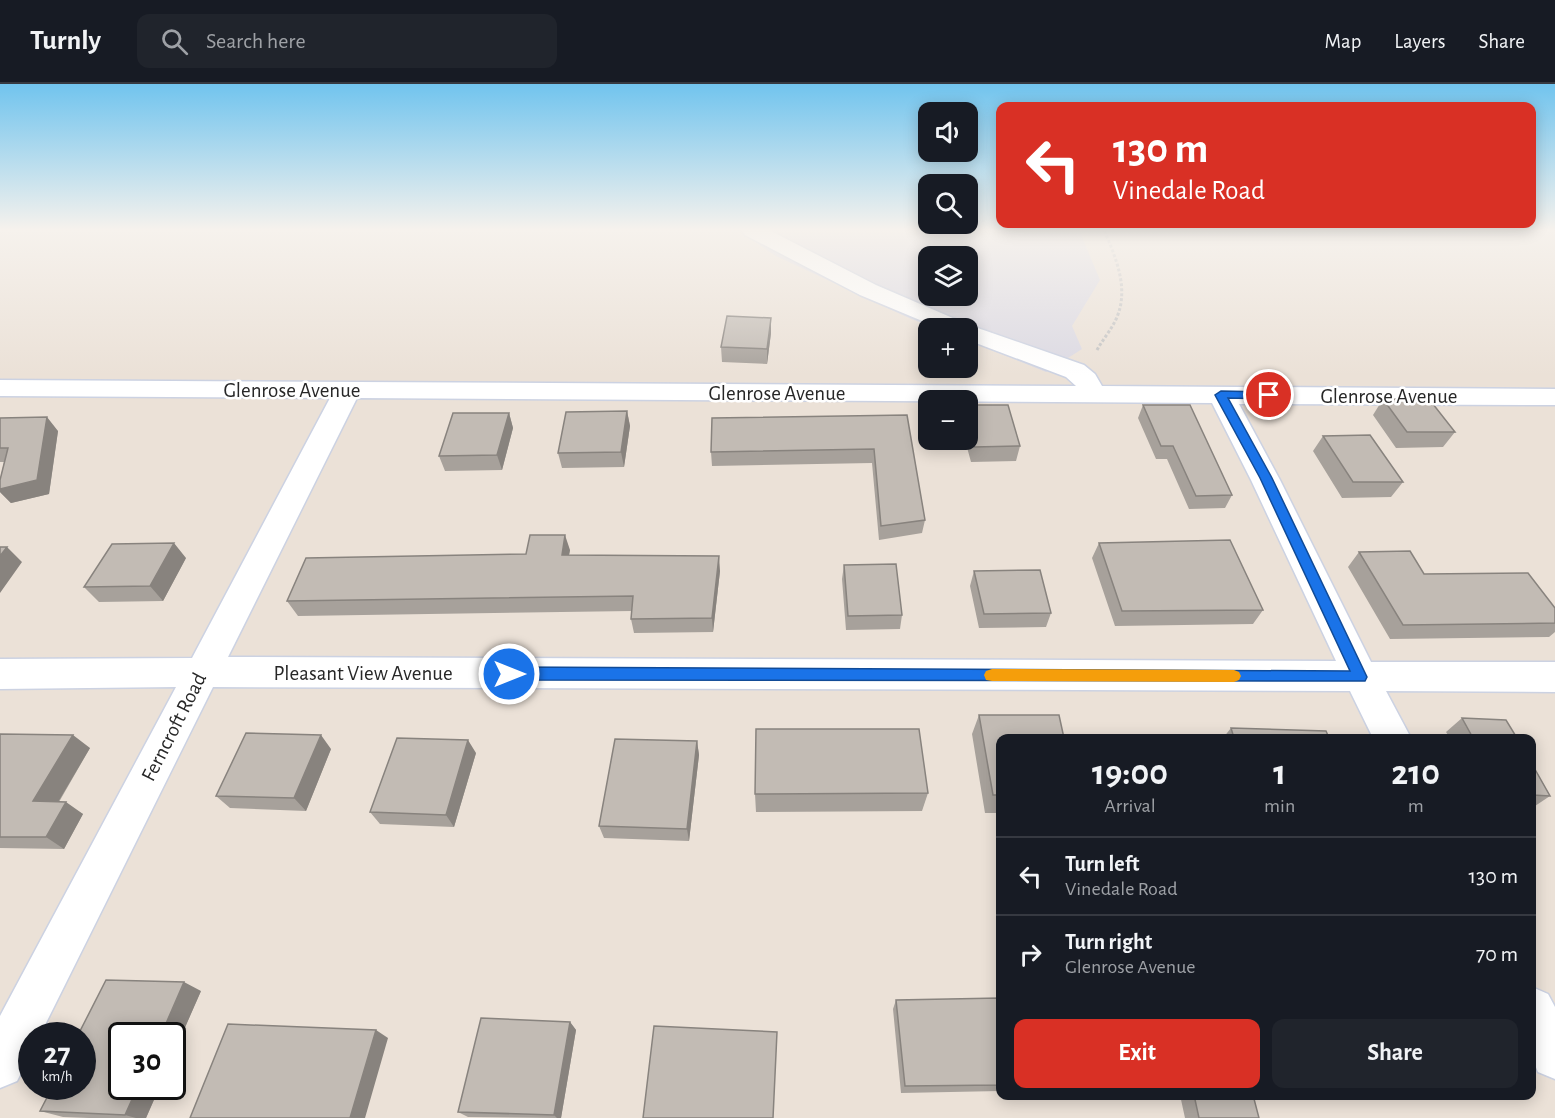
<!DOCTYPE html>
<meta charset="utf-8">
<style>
:root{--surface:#171b24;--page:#20242c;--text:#f1f3f6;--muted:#9ea1a6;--line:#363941;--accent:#d93025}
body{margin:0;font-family:"Alegreya Sans",sans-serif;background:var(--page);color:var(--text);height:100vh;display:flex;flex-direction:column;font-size:22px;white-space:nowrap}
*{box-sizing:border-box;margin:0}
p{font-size:20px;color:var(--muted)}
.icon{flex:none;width:33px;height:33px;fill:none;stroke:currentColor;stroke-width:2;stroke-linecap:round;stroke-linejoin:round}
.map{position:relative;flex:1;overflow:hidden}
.drawer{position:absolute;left:996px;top:650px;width:540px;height:366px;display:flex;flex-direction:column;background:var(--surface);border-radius:12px;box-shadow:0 3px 15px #0003}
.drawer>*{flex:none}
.top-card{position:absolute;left:996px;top:18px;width:540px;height:126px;border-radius:12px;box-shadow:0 3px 15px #0003;background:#d93025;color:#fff;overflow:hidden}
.controls{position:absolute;left:918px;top:18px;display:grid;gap:12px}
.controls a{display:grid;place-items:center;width:60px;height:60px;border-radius:12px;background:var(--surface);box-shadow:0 3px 15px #0003;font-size:30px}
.speed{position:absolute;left:18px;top:938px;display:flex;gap:12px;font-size:30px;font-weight:700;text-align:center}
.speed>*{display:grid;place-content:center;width:78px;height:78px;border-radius:50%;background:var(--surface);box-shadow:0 3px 15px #0003;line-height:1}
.speed small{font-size:15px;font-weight:400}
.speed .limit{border:3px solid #111;border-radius:9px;background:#fff;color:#111}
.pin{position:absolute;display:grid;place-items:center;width:51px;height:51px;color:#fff;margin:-26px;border:3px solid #fff;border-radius:50%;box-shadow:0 2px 6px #0007}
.me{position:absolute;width:66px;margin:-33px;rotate:90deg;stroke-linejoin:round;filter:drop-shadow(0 0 4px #0008)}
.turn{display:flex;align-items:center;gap:21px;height:126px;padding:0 18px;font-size:27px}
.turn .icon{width:78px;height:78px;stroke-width:2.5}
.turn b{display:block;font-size:42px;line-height:51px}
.eta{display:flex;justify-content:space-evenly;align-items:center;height:102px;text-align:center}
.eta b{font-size:36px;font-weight:700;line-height:42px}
.action{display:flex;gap:12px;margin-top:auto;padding:12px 18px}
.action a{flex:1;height:69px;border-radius:12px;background:var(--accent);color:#fff;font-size:24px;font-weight:700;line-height:69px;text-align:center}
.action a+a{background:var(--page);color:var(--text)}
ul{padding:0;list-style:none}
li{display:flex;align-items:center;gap:18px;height:78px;padding:0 18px;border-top:2px solid var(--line)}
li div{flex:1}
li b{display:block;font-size:22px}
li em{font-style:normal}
header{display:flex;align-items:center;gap:36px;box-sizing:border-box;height:84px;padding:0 30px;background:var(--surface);border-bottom:2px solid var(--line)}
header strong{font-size:28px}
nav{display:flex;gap:33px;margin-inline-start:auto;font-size:21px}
.search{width:420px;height:54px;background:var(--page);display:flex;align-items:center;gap:15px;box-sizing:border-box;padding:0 21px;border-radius:12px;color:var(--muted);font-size:22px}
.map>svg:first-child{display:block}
.industrial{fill:#dbd9e3;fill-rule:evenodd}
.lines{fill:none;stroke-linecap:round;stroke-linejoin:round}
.minor-casing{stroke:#ccd2e2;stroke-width:3}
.path{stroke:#c3c3c3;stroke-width:3;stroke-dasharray:3 2;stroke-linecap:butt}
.minor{fill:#fff;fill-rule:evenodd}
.wall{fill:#a7a19b}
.shaded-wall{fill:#88837e}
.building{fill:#c2bbb4;stroke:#88837e;stroke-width:1.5}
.route{fill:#1a73e8;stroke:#114b97;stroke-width:1.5}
.slow{fill:#f59e0b}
.labels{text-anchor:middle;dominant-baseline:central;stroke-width:5;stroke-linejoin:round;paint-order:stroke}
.street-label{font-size:21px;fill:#272727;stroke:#fff}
</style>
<header>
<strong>Turnly</strong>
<div class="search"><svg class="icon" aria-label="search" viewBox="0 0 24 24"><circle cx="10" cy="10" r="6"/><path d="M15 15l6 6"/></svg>Search here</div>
<nav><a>Map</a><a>Layers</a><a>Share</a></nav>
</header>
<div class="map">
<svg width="1555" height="1034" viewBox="0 0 1555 1034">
<rect width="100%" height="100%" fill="#ebe1d7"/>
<path class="industrial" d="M 737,146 L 1079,146 L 1100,196 L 1072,242 L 1082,265 L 1046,288 L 968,257 L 968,244 L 935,244 L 911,235 L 776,172 ZM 928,172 L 968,172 L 968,212 L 928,212 Z"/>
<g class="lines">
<g class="minor-casing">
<path id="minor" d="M 742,146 L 769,146 L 876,201 L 969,241 L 1084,281 L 1095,290 L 1102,302 L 1555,305 L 1555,321 L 1239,320 L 1280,396 L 1371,578 L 1555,578 L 1555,608 L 1386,607 L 1411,654 L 1373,654 L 1350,607 L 213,603 L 40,951 L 32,951 L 32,967 L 17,997 L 0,1004 L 0,932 L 176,603 L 0,605 L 0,575 L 192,574 L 330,314 L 0,312 L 0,296 L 1076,302 L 1066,293 L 968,256 L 968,244 L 939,244 L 860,211 L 745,151 ZM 357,314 L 1212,319 L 1251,396 L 1336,577 L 228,573 Z
M 1532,903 L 1548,910 L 1555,923 L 1555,995 L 1538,988 L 1532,974 Z"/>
</g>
<path class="path" d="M 1097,266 C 1103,255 1112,245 1117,233 C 1129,204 1116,174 1104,146"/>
<use href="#minor" class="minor"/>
</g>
<path class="wall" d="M 771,249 L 767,280 L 722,278 L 721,263 Z
M 1383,315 L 1455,348 L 1443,363 L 1396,364 L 1373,331 Z
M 968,321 L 1020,362 L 1016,377 L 971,378 L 965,356 L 968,356 Z
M 1143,321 L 1232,411 L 1225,424 L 1189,425 L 1167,375 L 1156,375 L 1138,334 Z
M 627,327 L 630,342 L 624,383 L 562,384 L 558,369 Z
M 509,329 L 513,344 L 502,386 L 445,387 L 439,372 Z
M 907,331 L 925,436 L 922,449 L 879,456 L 872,379 L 712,382 L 711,368 Z
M 0,334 L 58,347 L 49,410 L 11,419 L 0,408 L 0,396 L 4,378 L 0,378 Z
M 1323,352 L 1403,398 L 1391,413 L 1342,414 L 1313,367 Z
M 1099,459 L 1263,526 L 1253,540 L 1115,542 L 1092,474 Z
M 570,466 L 569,471 L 720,487 L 713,548 L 634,549 L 631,535 L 632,527 L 298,532 L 287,517 L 526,470 Z
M 1359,468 L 1424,490 L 1555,524 L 1555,548 L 1549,553 L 1390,555 L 1348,483 Z
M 186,474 L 163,517 L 99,518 L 84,503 Z
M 844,481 L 902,531 L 900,545 L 846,546 L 842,495 Z
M 974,487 L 1051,529 L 1046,543 L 979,544 L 970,502 Z
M 979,631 L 1000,654 L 1000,729 L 985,729 L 972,650 Z
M 1462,634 L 1517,654 L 1450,654 L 1446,648 Z
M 1231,644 L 1329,654 L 1223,654 Z
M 0,650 L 90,664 L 59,718 L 83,730 L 64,765 L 0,764 Z
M 697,657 L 699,671 L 689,757 L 604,754 L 599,742 Z
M 331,665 L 306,727 L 230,724 L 216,712 Z
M 476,669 L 454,743 L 380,740 L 370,728 Z
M 1532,680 L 1550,712 L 1532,724 Z
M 928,709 L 922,727 L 756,728 L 755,710 Z
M 201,907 L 172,973 L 172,951 L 122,1002 L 160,1002 L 146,1034 L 89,1034 L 63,1033 L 40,1027 Z
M 1000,914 L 1000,1007 L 901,1009 L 893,925 L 896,916 Z
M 570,938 L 576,946 L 561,1034 L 468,1033 L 458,1028 Z
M 1180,1011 L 1253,1011 L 1259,1034 L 1185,1034 Z"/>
<path class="shaded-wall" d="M 771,234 L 771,249 L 767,280 L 767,265 Z
M 627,327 L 630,342 L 624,383 L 621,368 Z
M 509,329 L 513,344 L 502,386 L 497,371 Z
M 47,333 L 58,347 L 49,410 L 11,419 L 0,408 L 0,405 Z
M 565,451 L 570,466 L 566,486 L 562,471 Z
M 174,459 L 186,474 L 163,517 L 150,502 Z
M 7,463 L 22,478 L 0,509 L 0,472 Z
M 719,472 L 720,487 L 713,548 L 712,534 Z
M 73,651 L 90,664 L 51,730 L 33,717 Z
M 321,651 L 331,665 L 306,727 L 294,714 Z
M 468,656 L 476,669 L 454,743 L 446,731 Z
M 697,657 L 699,671 L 689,757 L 687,745 Z
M 66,718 L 83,730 L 64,765 L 46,753 Z
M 184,898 L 201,907 L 172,973 L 172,951 L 161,951 Z
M 570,938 L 576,946 L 561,1034 L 557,1034 L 554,1031 Z
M 376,946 L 388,954 L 365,1034 L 350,1034 Z
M 138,1002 L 160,1002 L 146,1034 L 136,1034 L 125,1031 Z"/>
<path class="building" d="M 727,232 L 771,234 L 767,265 L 721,263 Z
M 1383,315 L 1429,315 L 1455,348 L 1407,348 Z
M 968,321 L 1008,321 L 1020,362 L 974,363 L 968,336 Z
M 1143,321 L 1190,321 L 1232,411 L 1196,412 L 1173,362 L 1161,362 Z
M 627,327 L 621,368 L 558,369 L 566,328 Z
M 453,329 L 509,329 L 497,371 L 439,372 Z
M 907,331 L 925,436 L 881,442 L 874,365 L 711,368 L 712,334 Z
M 47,333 L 37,396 L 0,405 L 0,396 L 8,364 L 0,364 L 0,334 Z
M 1370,351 L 1403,398 L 1353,398 L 1323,352 Z
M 530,451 L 565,451 L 562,471 L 719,472 L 712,534 L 631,535 L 633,512 L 287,517 L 306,474 L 526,470 Z
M 1230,456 L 1263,526 L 1122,527 L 1099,459 Z
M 174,459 L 150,502 L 84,503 L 112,460 Z
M 0,463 L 7,463 L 0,472 Z
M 1410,467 L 1424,490 L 1528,489 L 1555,524 L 1555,539 L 1403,541 L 1359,468 Z
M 896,480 L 902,531 L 848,532 L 844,481 Z
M 1040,486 L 1051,529 L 984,530 L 974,487 Z
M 979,631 L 1059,631 L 1064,654 L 1000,654 L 1000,711 L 993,711 Z
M 1462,634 L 1506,636 L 1517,654 L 1473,654 Z
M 1231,644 L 1326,647 L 1329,654 L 1234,654 Z
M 756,645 L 919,645 L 928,709 L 755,710 Z
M 246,649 L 321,651 L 294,714 L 216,712 Z
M 0,650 L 73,651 L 33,717 L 66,718 L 46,753 L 0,753 Z
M 397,654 L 468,656 L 446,731 L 370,728 Z
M 615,655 L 697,657 L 687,745 L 599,742 Z
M 1532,680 L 1550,712 L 1532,711 Z
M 106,896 L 184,898 L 161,951 L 122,951 L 122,1002 L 138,1002 L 125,1031 L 40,1027 L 53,1002 L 82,1002 L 82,951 L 78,951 Z
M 1000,914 L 1000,1001 L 905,1002 L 896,916 Z
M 481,934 L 570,938 L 554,1031 L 458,1028 Z
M 228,940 L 376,946 L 350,1034 L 190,1034 Z
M 654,942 L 777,948 L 773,1034 L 643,1034 Z
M 1194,1011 L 1253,1011 L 1259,1034 L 1199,1034 Z"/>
<linearGradient id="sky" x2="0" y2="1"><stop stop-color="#71c4ee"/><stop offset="0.5" stop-color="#f6f2ed"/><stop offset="1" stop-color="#f6f2ed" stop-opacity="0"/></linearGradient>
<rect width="1555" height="291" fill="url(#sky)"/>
<path class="route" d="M 1221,307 L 1269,308 L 1274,311 L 1269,315 L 1228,314 L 1272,394 L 1367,593 L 1365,597 L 509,596 L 504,594 L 502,590 L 504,585 L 509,583 L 1350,587 L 1260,394 L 1215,311 Z"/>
<path class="slow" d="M 992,585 L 1234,586 L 1239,588 L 1241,592 L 1239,596 L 1234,598 L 992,597 L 986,596 L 984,591 L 986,587 Z"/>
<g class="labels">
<g class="street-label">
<text x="292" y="306">Glenrose Avenue</text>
<text x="777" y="309">Glenrose Avenue</text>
<text x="1389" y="312">Glenrose Avenue</text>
<text x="363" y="589">Pleasant View Avenue</text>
<text transform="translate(174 643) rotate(-63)">Ferncroft Road</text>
</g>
</g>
</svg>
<div class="controls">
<a><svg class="icon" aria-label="sound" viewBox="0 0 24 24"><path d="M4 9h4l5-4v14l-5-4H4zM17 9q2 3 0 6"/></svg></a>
<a><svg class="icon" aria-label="search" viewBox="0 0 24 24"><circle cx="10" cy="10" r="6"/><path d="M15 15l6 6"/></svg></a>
<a><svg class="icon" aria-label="layers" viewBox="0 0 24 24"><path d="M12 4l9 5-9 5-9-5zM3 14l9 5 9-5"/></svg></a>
<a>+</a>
<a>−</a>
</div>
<div class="speed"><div>27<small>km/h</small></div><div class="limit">30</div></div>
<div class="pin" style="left:1269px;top:311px;background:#d93025"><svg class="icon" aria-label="arrive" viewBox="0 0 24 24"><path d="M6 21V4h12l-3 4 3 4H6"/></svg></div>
<svg class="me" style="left:509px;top:590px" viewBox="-20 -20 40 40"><circle r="17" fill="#1a73e8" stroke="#fff" stroke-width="3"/><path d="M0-11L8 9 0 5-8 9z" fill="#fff"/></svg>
<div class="top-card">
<div class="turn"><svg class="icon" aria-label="left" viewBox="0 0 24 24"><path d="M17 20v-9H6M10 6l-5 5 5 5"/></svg><div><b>130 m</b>Vinedale Road</div></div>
</div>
<section class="drawer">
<div class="eta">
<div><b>19:00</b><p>Arrival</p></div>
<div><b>1</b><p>min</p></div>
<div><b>210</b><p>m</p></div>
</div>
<ul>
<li><svg class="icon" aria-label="left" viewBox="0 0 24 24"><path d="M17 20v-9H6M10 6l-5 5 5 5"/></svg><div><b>Turn left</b><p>Vinedale Road</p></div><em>130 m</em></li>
<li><svg class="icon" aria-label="right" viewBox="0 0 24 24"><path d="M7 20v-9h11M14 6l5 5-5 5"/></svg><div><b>Turn right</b><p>Glenrose Avenue</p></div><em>70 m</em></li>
</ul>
<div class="action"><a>Exit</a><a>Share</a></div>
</section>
</div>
